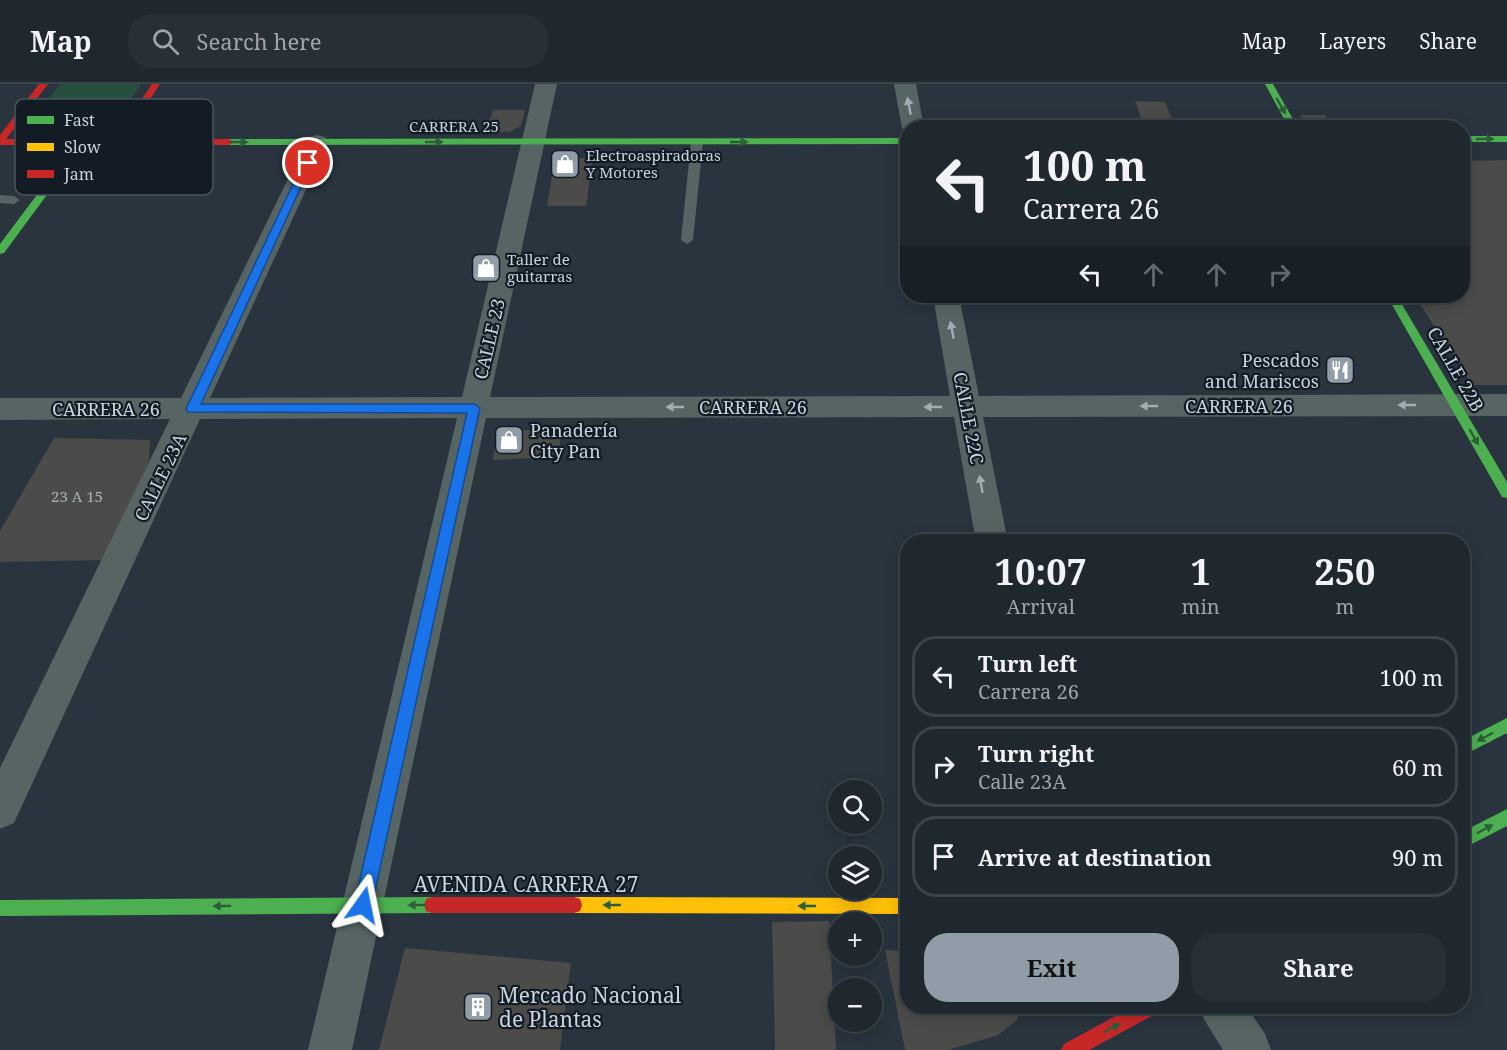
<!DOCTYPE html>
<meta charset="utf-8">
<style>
:root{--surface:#1f272f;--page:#272f37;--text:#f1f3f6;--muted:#a1a5aa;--line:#3c444b;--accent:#909ca8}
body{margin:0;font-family:"Noto Serif",serif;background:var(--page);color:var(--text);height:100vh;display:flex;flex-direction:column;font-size:22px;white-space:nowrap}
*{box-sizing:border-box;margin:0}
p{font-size:20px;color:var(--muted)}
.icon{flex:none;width:33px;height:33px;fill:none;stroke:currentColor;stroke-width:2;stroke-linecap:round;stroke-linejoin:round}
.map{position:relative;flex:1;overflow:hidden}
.drawer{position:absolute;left:900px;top:450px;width:570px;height:480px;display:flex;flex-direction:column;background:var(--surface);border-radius:24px;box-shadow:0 3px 15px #0003,0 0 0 2px var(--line)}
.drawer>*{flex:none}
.guide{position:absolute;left:900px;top:36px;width:570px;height:183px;border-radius:24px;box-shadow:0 3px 15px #0003,0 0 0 2px var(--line);background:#1f272f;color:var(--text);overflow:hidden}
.tools{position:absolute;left:828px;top:696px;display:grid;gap:12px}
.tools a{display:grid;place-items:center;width:54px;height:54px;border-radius:50%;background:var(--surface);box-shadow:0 3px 15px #0003,0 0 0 2px var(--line);font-size:30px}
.pin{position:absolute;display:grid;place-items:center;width:51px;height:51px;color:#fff;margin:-26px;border:3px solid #fff;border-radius:50%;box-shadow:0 2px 6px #0007}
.me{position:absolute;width:66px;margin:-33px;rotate:12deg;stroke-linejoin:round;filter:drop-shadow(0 0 4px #0008)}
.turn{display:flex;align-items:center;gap:21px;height:126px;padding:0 24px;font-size:27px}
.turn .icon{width:78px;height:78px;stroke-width:2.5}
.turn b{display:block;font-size:42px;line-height:51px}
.lanes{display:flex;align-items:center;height:57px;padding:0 24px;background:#0003;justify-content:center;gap:30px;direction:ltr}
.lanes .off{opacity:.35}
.eta{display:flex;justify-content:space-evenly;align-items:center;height:102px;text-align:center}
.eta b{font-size:36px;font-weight:700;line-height:42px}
.button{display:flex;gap:12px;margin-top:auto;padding:12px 24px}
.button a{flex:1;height:69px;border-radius:24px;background:var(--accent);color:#111;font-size:24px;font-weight:700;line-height:69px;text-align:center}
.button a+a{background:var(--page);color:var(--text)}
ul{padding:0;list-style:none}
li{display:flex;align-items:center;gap:18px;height:81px;margin:0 12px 9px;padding:0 12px;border:3px solid var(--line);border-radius:24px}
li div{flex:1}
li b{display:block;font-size:22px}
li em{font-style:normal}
header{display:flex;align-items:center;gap:36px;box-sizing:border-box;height:84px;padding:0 30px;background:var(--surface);border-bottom:2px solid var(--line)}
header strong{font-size:28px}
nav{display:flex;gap:33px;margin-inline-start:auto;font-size:21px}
.search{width:420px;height:54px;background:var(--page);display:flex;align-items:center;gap:15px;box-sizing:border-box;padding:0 21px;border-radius:24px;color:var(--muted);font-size:22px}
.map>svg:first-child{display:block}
.green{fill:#26503d}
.building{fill:#4b4b49}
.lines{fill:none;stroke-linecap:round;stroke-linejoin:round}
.lane{fill:#566564;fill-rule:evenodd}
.street{fill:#566564;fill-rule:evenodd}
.fast{fill:#4caf50;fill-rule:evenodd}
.slow{fill:#ffc107;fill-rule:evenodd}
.jam{fill:#c62828;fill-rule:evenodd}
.oneway{fill:#9fadb5}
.oneway2{fill:#2d5e38}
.route{fill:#1a73e8;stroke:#114b97;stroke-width:1.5}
.labels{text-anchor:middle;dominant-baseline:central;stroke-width:4.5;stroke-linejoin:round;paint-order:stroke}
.far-street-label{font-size:15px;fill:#c7d4e0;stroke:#131c25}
.far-poi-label{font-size:15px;fill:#c7d4e0;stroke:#131c25;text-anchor:start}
.number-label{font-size:15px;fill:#a8b2ba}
.street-label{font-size:18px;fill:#c7d4e0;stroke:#131c25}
.poi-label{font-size:18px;fill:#c7d4e0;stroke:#131c25;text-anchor:end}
.near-street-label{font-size:21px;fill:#c7d4e0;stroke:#131c25}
.near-poi-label{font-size:21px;fill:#c7d4e0;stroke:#131c25;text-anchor:start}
.key{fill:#131c25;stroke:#49535d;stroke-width:1.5}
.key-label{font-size:16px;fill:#c7d4e0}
</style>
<header>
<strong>Map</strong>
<div class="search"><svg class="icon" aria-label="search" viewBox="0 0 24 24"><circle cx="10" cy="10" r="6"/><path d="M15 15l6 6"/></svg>Search here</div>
<nav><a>Map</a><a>Layers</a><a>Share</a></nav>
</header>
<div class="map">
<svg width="1507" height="966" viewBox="0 0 1507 966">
<rect width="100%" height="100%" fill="#29343f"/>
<path class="green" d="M 60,0 L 141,0 L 117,36 L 32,36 Z"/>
<path class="building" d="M 1135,17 L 1165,18 L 1175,43 L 1144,42 Z
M 493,26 L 525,26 L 521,42 L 509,48 L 486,47 Z
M 1300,31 L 1325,31 L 1333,44 L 1308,44 Z
M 1347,35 L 1379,35 L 1384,44 L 1352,44 Z
M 555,74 L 593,74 L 586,122 L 547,122 Z
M 1507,76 L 1507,301 L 1472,301 L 1415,212 L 1462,212 L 1462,77 Z
M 561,345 L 559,373 L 493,376 L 496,353 L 502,347 Z
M 54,354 L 150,356 L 149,377 L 106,476 L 0,478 L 0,447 Z
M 829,837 L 836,966 L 775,966 L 772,838 Z
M 405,864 L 571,879 L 560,966 L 379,966 Z
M 885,866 L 908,867 L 908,922 L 1020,922 L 1017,936 L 998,951 L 948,966 L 905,966 Z"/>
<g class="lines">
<path class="lane" d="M 697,55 L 703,58 L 693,156 L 687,160 L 681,156 L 691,58 Z
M 0,111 L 14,112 L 20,116 L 14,120 L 0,119 Z"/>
<path class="street" d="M 535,0 L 557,0 L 490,313 L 950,312 L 933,212 L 959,212 L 979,312 L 1507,310 L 1507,332 L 983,333 L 1008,458 L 976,458 L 954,333 L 486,334 L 352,966 L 308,966 L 457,334 L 200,335 L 14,739 L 0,745 L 0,684 L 170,335 L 0,336 L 0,314 L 181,314 L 306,58 L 309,53 L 317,51 L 325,53 L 328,58 L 210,314 L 462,313 Z
M 894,0 L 916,0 L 924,44 L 908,44 L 908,49 L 902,44 Z
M 1198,922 L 1246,922 L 1265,950 L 1271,966 L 1223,966 L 1205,937 Z"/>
<path class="fast" d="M 1265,0 L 1273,0 L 1298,44 L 1289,44 Z
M 1462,52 L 1507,52 L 1507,58 L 1462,58 Z
M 908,54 L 908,60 L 229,61 L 224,58 L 229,55 Z
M 78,56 L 86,58 L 4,169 L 0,170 L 0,160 Z
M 1387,212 L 1397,212 L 1507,398 L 1507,414 L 1502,413 Z
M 1507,634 L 1507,649 L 1462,672 L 1462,657 Z
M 1507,725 L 1507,742 L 1462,765 L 1462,748 Z
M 432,813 L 438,815 L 440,821 L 438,827 L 432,829 L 0,832 L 0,816 Z"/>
<path class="slow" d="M 574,813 L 908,814 L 908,830 L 574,829 L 568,827 L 566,821 L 568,815 Z"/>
<path class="jam" d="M 39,0 L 48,0 L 6,55 L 115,55 L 152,0 L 160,0 L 124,55 L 229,55 L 234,58 L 229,61 L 0,61 L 0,51 Z
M 432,813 L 574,813 L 580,815 L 582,821 L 580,827 L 574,829 L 432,829 L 426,827 L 424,821 L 426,815 Z
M 1134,922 L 1162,922 L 1159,928 L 1089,966 L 1061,966 L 1064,960 Z"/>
</g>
<defs><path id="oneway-solid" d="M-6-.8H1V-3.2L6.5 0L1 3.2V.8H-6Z" transform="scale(1.5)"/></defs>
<g class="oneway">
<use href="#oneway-solid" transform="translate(909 22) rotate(-101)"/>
<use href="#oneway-solid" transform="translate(952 246) rotate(-101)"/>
<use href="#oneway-solid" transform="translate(1407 321) rotate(180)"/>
<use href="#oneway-solid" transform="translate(1149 322) rotate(180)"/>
<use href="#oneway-solid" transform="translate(675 323) rotate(180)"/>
<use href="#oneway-solid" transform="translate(933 323) rotate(180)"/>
<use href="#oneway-solid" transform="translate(981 400) rotate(-100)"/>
</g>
<g class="oneway2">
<use href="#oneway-solid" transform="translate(1281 22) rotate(60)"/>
<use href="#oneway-solid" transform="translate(1485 55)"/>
<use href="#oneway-solid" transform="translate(239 58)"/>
<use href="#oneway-solid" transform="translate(434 58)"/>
<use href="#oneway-solid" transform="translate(739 58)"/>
<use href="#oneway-solid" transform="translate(1474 353) rotate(60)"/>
<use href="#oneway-solid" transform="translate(1485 653) rotate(152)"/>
<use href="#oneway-solid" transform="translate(1485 745) rotate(-28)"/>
<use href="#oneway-solid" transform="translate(417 821) rotate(-180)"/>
<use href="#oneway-solid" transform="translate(612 821) rotate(-180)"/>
<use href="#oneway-solid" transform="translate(222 822) rotate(179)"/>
<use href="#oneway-solid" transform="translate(807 822) rotate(-180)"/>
<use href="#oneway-solid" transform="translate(1112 944) rotate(-28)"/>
</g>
<path class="route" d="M 304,77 L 312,79 L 201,320 L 474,320 L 480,324 L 372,821 L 369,827 L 363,829 L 357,827 L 354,821 L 467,329 L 188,328 L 186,325 Z"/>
<defs>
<g id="shop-square" transform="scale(1.5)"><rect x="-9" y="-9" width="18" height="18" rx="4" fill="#909ca8" stroke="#131c25"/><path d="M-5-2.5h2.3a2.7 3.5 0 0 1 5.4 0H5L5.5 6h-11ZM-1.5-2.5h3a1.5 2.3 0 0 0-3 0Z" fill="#fff"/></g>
<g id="restaurant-square" transform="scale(1.5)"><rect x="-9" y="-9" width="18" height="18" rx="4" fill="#909ca8" stroke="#131c25"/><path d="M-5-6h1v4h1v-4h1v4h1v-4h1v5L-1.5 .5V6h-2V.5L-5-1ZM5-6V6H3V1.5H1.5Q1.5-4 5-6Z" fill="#fff"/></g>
<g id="building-square" transform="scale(1.5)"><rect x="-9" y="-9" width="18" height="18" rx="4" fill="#909ca8" stroke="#131c25"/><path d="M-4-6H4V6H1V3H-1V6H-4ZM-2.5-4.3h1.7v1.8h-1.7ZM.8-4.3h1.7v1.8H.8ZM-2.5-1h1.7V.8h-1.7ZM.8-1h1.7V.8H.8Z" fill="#fff"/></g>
</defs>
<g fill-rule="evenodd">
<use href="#shop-square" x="565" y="80"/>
<use href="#shop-square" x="486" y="184"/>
<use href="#restaurant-square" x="1340" y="286"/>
<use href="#shop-square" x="509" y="356"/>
<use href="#building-square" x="478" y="923"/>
</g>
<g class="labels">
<g class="far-street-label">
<text x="454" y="42">CARRERA 25</text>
</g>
<g class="far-poi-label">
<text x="586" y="71">Electroaspiradoras<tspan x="586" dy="17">Y Motores</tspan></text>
<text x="507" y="175">Taller de<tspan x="507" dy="17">guitarras</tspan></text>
</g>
<g class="number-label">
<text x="77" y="412">23 A 15</text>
</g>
<g class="street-label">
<text transform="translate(489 255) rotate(-77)">CALLE 23</text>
<text transform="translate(1456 285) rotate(60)">CALLE 22B</text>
<text x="1239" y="322">CARRERA 26</text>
<text x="753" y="323">CARRERA 26</text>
<text x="106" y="325">CARRERA 26</text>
<text transform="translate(969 334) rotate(79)">CALLE 22C</text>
<text transform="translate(160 393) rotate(-64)">CALLE 23A</text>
</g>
<g class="poi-label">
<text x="1319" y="276">Pescados<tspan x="1319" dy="21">and Mariscos</tspan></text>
<text x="530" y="346" text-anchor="start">Panadería<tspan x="530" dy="21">City Pan</tspan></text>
</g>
<g class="near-street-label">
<text x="526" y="800">AVENIDA CARRERA 27</text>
</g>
<g class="near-poi-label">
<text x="499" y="911">Mercado Nacional<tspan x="499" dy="24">de Plantas</tspan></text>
</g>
</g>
<rect x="15" y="15" width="198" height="96" rx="9" class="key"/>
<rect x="27" y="32" width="27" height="8" fill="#4caf50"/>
<rect x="27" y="59" width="27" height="8" fill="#ffc107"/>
<rect x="27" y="86" width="27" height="8" fill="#c62828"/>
<g class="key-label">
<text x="64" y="42">Fast</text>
<text x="64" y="69">Slow</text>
<text x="64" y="96">Jam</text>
</g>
</svg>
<div class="tools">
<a><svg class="icon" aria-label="search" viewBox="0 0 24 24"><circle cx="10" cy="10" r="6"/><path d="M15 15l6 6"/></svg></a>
<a><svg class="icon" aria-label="layers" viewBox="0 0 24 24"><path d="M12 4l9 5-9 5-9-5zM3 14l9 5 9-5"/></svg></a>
<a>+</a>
<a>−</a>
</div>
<div class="pin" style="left:308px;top:79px;background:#d93025"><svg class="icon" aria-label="arrive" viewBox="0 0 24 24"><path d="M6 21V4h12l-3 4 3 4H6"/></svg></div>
<svg class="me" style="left:363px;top:821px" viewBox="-20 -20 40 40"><path d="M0-17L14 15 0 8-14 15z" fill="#1a73e8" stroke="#fff" stroke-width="4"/></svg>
<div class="guide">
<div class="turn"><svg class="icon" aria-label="left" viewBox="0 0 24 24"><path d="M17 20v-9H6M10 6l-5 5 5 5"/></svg><div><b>100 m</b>Carrera 26</div></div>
<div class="lanes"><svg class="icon" aria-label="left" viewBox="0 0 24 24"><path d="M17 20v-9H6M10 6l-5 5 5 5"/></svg><svg class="icon off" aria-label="ahead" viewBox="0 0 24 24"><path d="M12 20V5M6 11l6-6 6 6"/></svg><svg class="icon off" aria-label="ahead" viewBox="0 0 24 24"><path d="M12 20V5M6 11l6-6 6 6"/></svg><svg class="icon off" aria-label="right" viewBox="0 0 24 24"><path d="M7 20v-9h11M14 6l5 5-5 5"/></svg></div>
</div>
<section class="drawer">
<div class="eta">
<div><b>10:07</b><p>Arrival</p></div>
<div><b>1</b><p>min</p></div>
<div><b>250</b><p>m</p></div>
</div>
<ul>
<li><svg class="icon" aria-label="left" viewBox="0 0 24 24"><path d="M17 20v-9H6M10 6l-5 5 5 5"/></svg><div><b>Turn left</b><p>Carrera 26</p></div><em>100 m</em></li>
<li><svg class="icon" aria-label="right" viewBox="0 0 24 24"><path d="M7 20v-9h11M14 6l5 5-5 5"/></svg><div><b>Turn right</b><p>Calle 23A</p></div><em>60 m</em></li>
<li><svg class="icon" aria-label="arrive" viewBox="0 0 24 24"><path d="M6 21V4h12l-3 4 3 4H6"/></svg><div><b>Arrive at destination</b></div><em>90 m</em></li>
</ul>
<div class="button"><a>Exit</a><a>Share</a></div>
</section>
</div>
